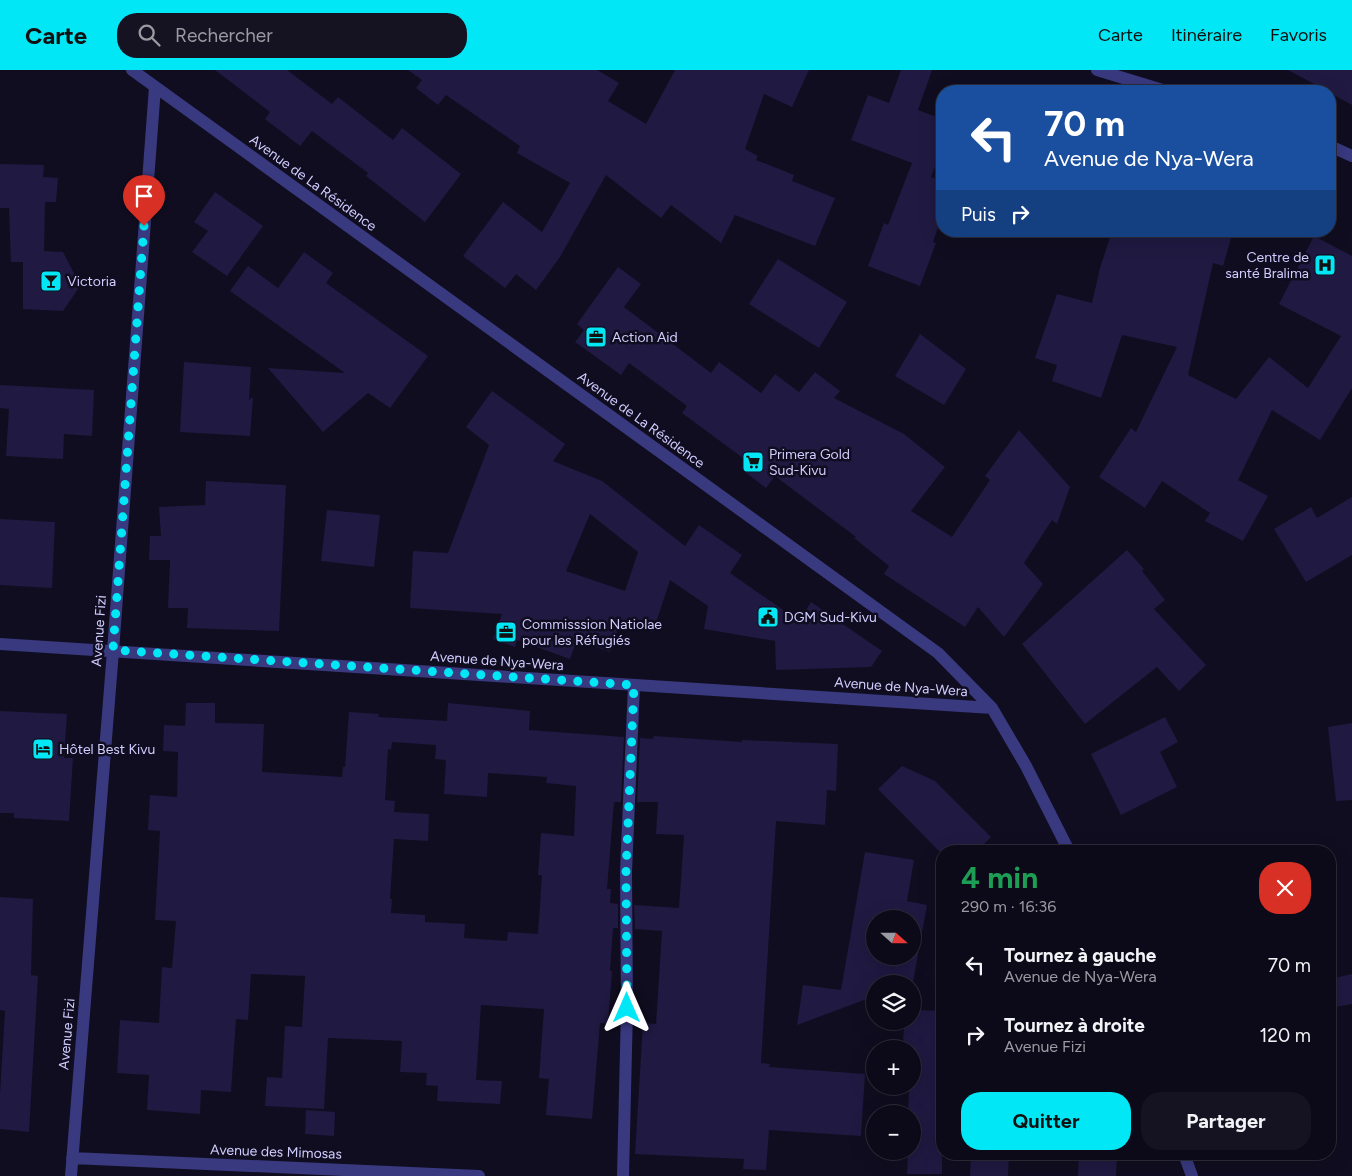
<!DOCTYPE html>
<html lang="fr">
<meta charset="utf-8">
<style>
:root{--surface:#0c0a18;--page:#151321;--text:#f1f3f6;--muted:#9a9aa2;--line:#2c2b37;--accent:#02e7f5}
body{margin:0;font-family:Figtree,sans-serif;background:var(--page);color:var(--text);height:100vh;display:flex;flex-direction:column;font-size:19px;white-space:nowrap}
*{box-sizing:border-box;margin:0}
p{font-size:16px;color:var(--muted)}
.icon{flex:none;width:28px;height:28px;fill:none;stroke:currentColor;stroke-width:2;stroke-linecap:round;stroke-linejoin:round}
.map{position:relative;flex:1;overflow:hidden}
.panel{position:absolute;left:936px;top:775px;width:400px;height:315px;display:flex;flex-direction:column;background:var(--surface);border-radius:20px;box-shadow:0 5px 20px #0002,0 0 0 1px var(--line)}
.panel>*{flex:none}
.hud{position:absolute;left:936px;top:15px;width:400px;height:152px;border-radius:20px;box-shadow:0 5px 20px #0002,0 0 0 1px var(--line);background:#1a4fa0;color:#fff;overflow:hidden}
.needle{width:32px;rotate:111deg}
.tools{position:absolute;left:866px;top:840px;display:grid;gap:10px}
.tools a{display:grid;place-items:center;width:55px;height:55px;border-radius:50%;background:var(--surface);box-shadow:0 5px 20px #0002,0 0 0 1px var(--line);font-size:25px}
.pin{position:absolute;display:grid;place-items:center;width:42px;height:42px;color:#fff;margin:-51px -21px;border-radius:50% 50% 50% 0;rotate:-45deg;box-shadow:0 0 5px #0007}
.pin .icon{rotate:45deg}
.me{position:absolute;width:55px;margin:-28px;rotate:0deg;stroke-linejoin:round;filter:drop-shadow(0 0 4px #0008)}
.turn{display:flex;align-items:center;gap:18px;height:105px;padding:0 25px;font-size:22px}
.turn .icon{width:65px;height:65px;stroke-width:2.5}
.turn b{display:block;font-size:35px;line-height:42px}
.then{display:flex;align-items:center;height:48px;padding:0 25px;background:#0003;gap:10px;font-size:19px}
.round{display:grid;place-items:center;flex:none;width:52px;height:52px;border-radius:20px;background:var(--page)}
.summary{display:flex;align-items:center;justify-content:space-between;height:85px;padding:0 25px}
h1{font-size:30px;font-weight:700;line-height:38px;color:#1e9e55}
.primary-button{display:flex;gap:10px;margin-top:auto;padding:10px 25px}
.primary-button a{flex:1;height:58px;border-radius:20px;background:var(--accent);color:#111;font-size:20px;font-weight:700;line-height:58px;text-align:center}
.primary-button a+a{background:var(--page);color:var(--text)}
ul{padding:0;list-style:none}
li{display:flex;align-items:center;gap:15px;height:70px;padding:0 25px}
li div{flex:1}
li b{display:block;font-size:19px}
li em{font-style:normal}
header{display:flex;align-items:center;gap:30px;box-sizing:border-box;height:70px;padding:0 25px;background:var(--accent);color:#111}
header strong{font-size:24px}
nav{display:flex;gap:28px;margin-inline-start:auto;font-size:18px}
.search{width:350px;height:45px;background:var(--page);display:flex;align-items:center;gap:12px;box-sizing:border-box;padding:0 18px;border-radius:20px;color:var(--muted);font-size:19px}
.map>svg:first-child{display:block}
.building{fill:#201941;fill-rule:evenodd}
.lines{fill:none;stroke-linecap:round;stroke-linejoin:round}
.street{stroke:#38397f;stroke-width:12}
.route{stroke:#02e7f5;stroke-width:9;stroke-dasharray:0 16.2}
.labels{text-anchor:middle;dominant-baseline:central;stroke-width:5;stroke-linejoin:round;paint-order:stroke}
.street-label{font-size:14px;fill:#d1cdff;stroke:#100d20}
.poi-label{font-size:14px;fill:#d1cdff;stroke:#100d20;text-anchor:start}
</style>
<header>
<strong>Carte</strong>
<div class="search"><svg class="icon" aria-label="search" viewBox="0 0 24 24"><circle cx="10" cy="10" r="6"/><path d="M15 15l6 6"/></svg>Rechercher</div>
<nav><a>Carte</a><a>Itinéraire</a><a>Favoris</a></nav>
</header>
<div class="map">
<svg width="1352" height="1106" viewBox="0 0 1352 1106">
<rect width="100%" height="100%" fill="#100d20"/>
<path class="building" d="M 215,0 L 287,0 L 332,34 L 338,27 L 393,70 L 402,58 L 461,104 L 425,152 L 366,106 L 368,103 L 312,61 L 300,76 L 265,49 L 270,42 Z
M 408,0 L 597,0 L 619,13 L 608,31 L 646,54 L 675,0 L 809,0 L 792,37 L 764,24 L 745,79 L 758,86 L 756,90 L 794,105 L 792,111 L 835,128 L 815,176 L 735,145 L 721,173 L 671,135 L 661,148 L 606,105 L 560,187 L 536,220 L 516,204 L 505,218 L 463,186 L 503,132 L 542,162 L 570,113 L 517,83 L 520,76 L 446,25 L 438,35 L 416,18 L 422,10 Z
M 901,0 L 932,0 L 918,40 L 942,49 L 942,78 L 931,107 L 942,111 L 942,146 L 933,172 L 936,173 L 920,216 L 868,196 L 884,153 L 888,155 L 912,93 L 851,70 L 868,25 L 889,33 Z
M 1288,0 L 1352,0 L 1352,35 L 1330,23 L 1330,21 L 1327,21 Z
M 0,94 L 44,95 L 43,107 L 58,108 L 56,132 L 45,132 L 44,181 L 63,182 L 78,211 L 78,219 L 63,241 L 23,239 L 23,192 L 11,192 L 9,138 L 0,138 Z
M 215,122 L 263,156 L 227,206 L 192,182 L 208,161 L 194,152 Z
M 1112,161 L 1233,161 L 1223,196 L 1213,193 L 1188,305 L 1236,329 L 1269,287 L 1308,318 L 1341,266 L 1279,234 L 1314,166 L 1352,186 L 1352,318 L 1320,370 L 1272,340 L 1238,410 L 1268,426 L 1243,471 L 1205,451 L 1210,443 L 1162,411 L 1145,438 L 1099,407 L 1131,358 L 1136,362 L 1177,277 L 1122,265 L 1101,328 L 1052,311 L 1057,295 L 1035,288 L 1057,224 L 1092,233 L 1100,198 Z
M 304,182 L 333,203 L 326,213 L 428,286 L 390,338 L 368,323 L 323,362 L 268,298 L 345,303 L 230,221 L 248,196 L 278,218 Z
M 778,189 L 847,232 L 819,278 L 749,234 Z
M 618,197 L 641,214 L 624,237 L 711,303 L 719,292 L 761,323 L 775,304 L 799,322 L 815,302 L 840,321 L 834,328 L 904,364 L 945,397 L 911,441 L 952,467 L 990,410 L 985,406 L 1019,360 L 1070,417 L 1057,454 L 1052,450 L 1024,493 L 1043,514 L 1004,567 L 978,537 L 965,557 L 884,504 L 889,496 L 854,468 L 856,467 L 775,406 L 766,418 L 741,399 L 747,391 L 682,343 L 687,336 L 629,293 L 621,305 L 575,272 L 584,260 L 577,254 Z
M 920,264 L 966,299 L 944,335 L 895,306 Z
M 184,292 L 251,297 L 249,330 L 253,327 L 250,366 L 180,362 Z
M 0,315 L 94,320 L 92,366 L 64,364 L 63,389 L 6,386 L 9,339 L 0,338 Z
M 492,321 L 565,374 L 553,391 L 602,411 L 685,476 L 699,455 L 742,485 L 730,503 L 799,551 L 811,532 L 882,581 L 871,597 L 776,600 L 775,571 L 704,559 L 708,536 L 670,510 L 653,562 L 621,550 L 610,582 L 577,570 L 570,589 L 517,570 L 515,577 L 493,569 L 502,544 L 410,538 L 413,481 L 448,483 L 489,375 L 466,357 ZM 590,444 L 638,482 L 625,521 L 566,501 Z
M 206,411 L 286,415 L 279,561 L 187,558 L 188,538 L 168,538 L 170,490 L 149,490 L 150,466 L 161,466 L 159,437 L 205,435 Z
M 1352,427 L 1352,485 L 1306,512 L 1274,459 L 1311,437 L 1317,448 Z
M 327,440 L 380,445 L 374,497 L 321,491 Z
M 0,449 L 55,452 L 52,518 L 0,515 Z
M 1127,480 L 1144,499 L 1142,501 L 1165,530 L 1154,539 L 1206,595 L 1179,621 L 1157,597 L 1085,654 L 1022,574 Z
M 186,633 L 215,633 L 215,653 L 264,654 L 262,702 L 342,707 L 343,697 L 345,697 L 349,642 L 379,644 L 378,647 L 447,651 L 448,633 L 530,641 L 529,660 L 624,667 L 621,732 L 614,732 L 607,819 L 611,819 L 610,833 L 618,834 L 618,858 L 613,858 L 610,901 L 612,901 L 608,954 L 600,953 L 592,1049 L 546,1045 L 549,1009 L 539,1008 L 544,939 L 481,935 L 476,1010 L 502,1011 L 500,1034 L 437,1031 L 438,1016 L 426,1015 L 427,1003 L 400,1002 L 402,971 L 328,968 L 324,1039 L 265,1036 L 267,1007 L 282,1008 L 285,956 L 302,957 L 305,906 L 251,904 L 248,950 L 236,949 L 231,1022 L 201,1020 L 200,1044 L 147,1040 L 149,1005 L 117,1003 L 120,950 L 159,953 L 162,897 L 172,898 L 176,851 L 155,850 L 160,761 L 148,760 L 150,725 L 177,727 L 178,682 L 163,681 L 164,655 L 185,656 ZM 392,672 L 436,675 L 435,689 L 446,690 L 444,724 L 487,727 L 488,703 L 547,707 L 546,713 L 576,716 L 574,766 L 541,763 L 538,805 L 542,805 L 538,864 L 508,862 L 507,871 L 464,868 L 465,854 L 425,852 L 425,845 L 391,843 L 392,829 L 390,829 L 394,769 L 428,771 L 429,744 L 394,742 L 395,731 L 385,730 L 388,679 L 391,680 Z
M 0,641 L 67,644 L 64,688 L 73,688 L 69,751 L 14,748 L 14,743 L 0,743 Z
M 1165,647 L 1178,672 L 1160,682 L 1177,717 L 1121,745 L 1091,684 Z
M 1352,653 L 1352,730 L 1336,731 L 1328,657 Z
M 654,666 L 742,672 L 742,670 L 838,674 L 836,721 L 827,720 L 825,755 L 776,751 L 761,993 L 770,994 L 769,997 L 865,1004 L 861,1066 L 769,1060 L 766,1100 L 743,1099 L 744,1089 L 635,1084 L 643,953 L 656,954 L 662,861 L 635,859 L 634,835 L 679,838 L 684,765 L 656,764 L 658,732 L 637,732 L 640,668 L 653,669 Z
M 902,696 L 935,711 L 991,767 L 977,781 L 939,781 L 878,719 Z
M 865,782 L 914,790 L 907,831 L 927,835 L 913,912 L 908,914 L 875,914 L 875,926 L 797,955 L 803,915 L 841,920 ZM 875,849 L 912,849 L 912,886 L 875,886 Z
M 0,827 L 33,829 L 31,905 L 38,906 L 29,1062 L 0,1059 L 0,1024 L 5,941 L 0,940 Z
M 1352,904 L 1352,934 L 1330,938 L 1330,909 Z
M 912,940 L 942,941 L 942,1104 L 907,1104 L 908,1081 L 912,1081 L 912,1044 L 908,1044 L 909,1016 L 912,1016 L 912,979 L 903,978 L 904,951 L 912,951 Z
M 306,1040 L 335,1042 L 334,1066 L 305,1064 Z
M 971,1084 L 1009,1084 L 1008,1106 L 970,1106 Z
M 1079,1084 L 1117,1084 L 1116,1106 L 1078,1106 Z"/>
<g class="lines">
<path class="street" d="M 132,0 L 938,583 L 992,638 L 1026,696 L 1069,781
M 1097,0 L 1166,21
M 1330,76 L 1352,86
M 0,574 L 992,638
M 1184,1084 L 1192,1106
M 72,1088 L 479,1106
M 71,1106 L 113,581 L 155,17
M 623,1106 L 627,938 L 626,802 L 634,615"/>
</g>
<g class="lines">
<path class="route" d="M 144,156 L 113,580 L 634,615 L 626,802 L 627,938"/>
</g>
<defs>
<g id="hospital-square" transform="scale(1.125)"><rect x="-9" y="-9" width="18" height="18" rx="4" fill="#02e7f5" stroke="#100d20"/><path d="M-5-5h3v3.5h4V-5h3V5h-3V1.5h-4V5h-3Z" fill="#111"/></g>
<g id="bar-square" transform="scale(1.125)"><rect x="-9" y="-9" width="18" height="18" rx="4" fill="#02e7f5" stroke="#100d20"/><path d="M-6-5H6L.8 .8V4.5H3.5V6h-7V4.5H-.8V.8Z" fill="#111"/></g>
<g id="office-square" transform="scale(1.125)"><rect x="-9" y="-9" width="18" height="18" rx="4" fill="#02e7f5" stroke="#100d20"/><path d="M-6-3h4V-5.5h4V-3h4V5H-6ZM-1-4.5V-3h2v-1.5ZM-6 0V1H6V0Z" fill="#111"/></g>
<g id="supermarket-square" transform="scale(1.125)"><rect x="-9" y="-9" width="18" height="18" rx="4" fill="#02e7f5" stroke="#100d20"/><path d="M-6-5.5h2.5l.6 2H6L4.5 2H-2.5L-4.4-4H-6ZM-1.5 3.2a1.3 1.3 0 1 0 .1 0ZM3 3.2a1.3 1.3 0 1 0 .1 0Z" fill="#111"/></g>
<g id="civic-square" transform="scale(1.125)"><rect x="-9" y="-9" width="18" height="18" rx="4" fill="#02e7f5" stroke="#100d20"/><path d="M-.6-6.5H3V-4.5H.6V-3L4-1V1h2V6H-6V1h2V-1L-.6-3ZM-1.2 2.5V6h2.4V2.5Z" fill="#111"/></g>
<g id="hotel-square" transform="scale(1.125)"><rect x="-9" y="-9" width="18" height="18" rx="4" fill="#02e7f5" stroke="#100d20"/><path d="M-6-4.5h1.5V1H6V5H4.5V3h-9V5H-6ZM-4 0a1.8 1.8 0 1 1 3.6 0ZM.5 0V-2.5h3Q6-2.5 6 0Z" fill="#111"/></g>
</defs>
<g fill-rule="evenodd">
<use href="#hospital-square" x="1325" y="195"/>
<use href="#bar-square" x="51" y="211"/>
<use href="#office-square" x="596" y="267"/>
<use href="#supermarket-square" x="753" y="392"/>
<use href="#civic-square" x="768" y="547"/>
<use href="#office-square" x="506" y="562"/>
<use href="#hotel-square" x="43" y="679"/>
</g>
<g class="labels">
<g class="street-label">
<text transform="translate(313 113) rotate(36)">Avenue de La Résidence</text>
<text transform="translate(641 350) rotate(36)">Avenue de La Résidence</text>
<text transform="translate(99 561) rotate(-86)">Avenue Fizi</text>
<text transform="translate(497 591) rotate(4)">Avenue de Nya-Wera</text>
<text transform="translate(901 617) rotate(4)">Avenue de Nya-Wera</text>
<text transform="translate(67 964) rotate(-85)">Avenue Fizi</text>
<text transform="translate(276 1082) rotate(2)">Avenue des Mimosas</text>
</g>
<g class="poi-label">
<text x="1309" y="187" text-anchor="end">Centre de<tspan x="1309" dy="16">santé Bralima</tspan></text>
<text x="67" y="211">Victoria</text>
<text x="612" y="267">Action Aid</text>
<text x="769" y="384">Primera Gold<tspan x="769" dy="16">Sud-Kivu</tspan></text>
<text x="784" y="547">DGM Sud-Kivu</text>
<text x="522" y="554">Commisssion Natiolae<tspan x="522" dy="16">pour les Réfugiés</tspan></text>
<text x="59" y="679">Hôtel Best Kivu</text>
</g>
</g>
</svg>
<div class="tools">
<a><svg class="needle" viewBox="-14 -14 28 28"><path d="M0-13l5 13h-10z" fill="#e53935"/><path d="M0 13l5-13h-10z" fill="#9a9aa2"/></svg></a>
<a><svg class="icon" aria-label="layers" viewBox="0 0 24 24"><path d="M12 4l9 5-9 5-9-5zM3 14l9 5 9-5"/></svg></a>
<a>+</a>
<a>−</a>
</div>
<div class="pin" style="left:144px;top:156px;background:#d93025"><svg class="icon" aria-label="arrive" viewBox="0 0 24 24"><path d="M6 21V4h12l-3 4 3 4H6"/></svg></div>
<svg class="me" style="left:627px;top:938px" viewBox="-20 -20 40 40"><path d="M0-17L14 15 0 8-14 15z" fill="#02e7f5" stroke="#fff" stroke-width="4"/></svg>
<div class="hud">
<div class="turn"><svg class="icon" aria-label="left" viewBox="0 0 24 24"><path d="M17 20v-9H6M10 6l-5 5 5 5"/></svg><div><b>70 m</b>Avenue de Nya-Wera</div></div>
<div class="then">Puis<svg class="icon" aria-label="right" viewBox="0 0 24 24"><path d="M7 20v-9h11M14 6l5 5-5 5"/></svg></div>
</div>
<section class="panel">
<div class="summary"><div><h1>4 min</h1><p>290 m · 16:36</p></div><a class="round" style="background:#d93025;color:#fff"><svg class="icon" aria-label="close" viewBox="0 0 24 24"><path d="M6 6l12 12M18 6L6 18"/></svg></a></div>
<ul>
<li><svg class="icon" aria-label="left" viewBox="0 0 24 24"><path d="M17 20v-9H6M10 6l-5 5 5 5"/></svg><div><b>Tournez à gauche</b><p>Avenue de Nya-Wera</p></div><em>70 m</em></li>
<li><svg class="icon" aria-label="right" viewBox="0 0 24 24"><path d="M7 20v-9h11M14 6l5 5-5 5"/></svg><div><b>Tournez à droite</b><p>Avenue Fizi</p></div><em>120 m</em></li>
</ul>
<div class="primary-button"><a>Quitter</a><a>Partager</a></div>
</section>
</div>
